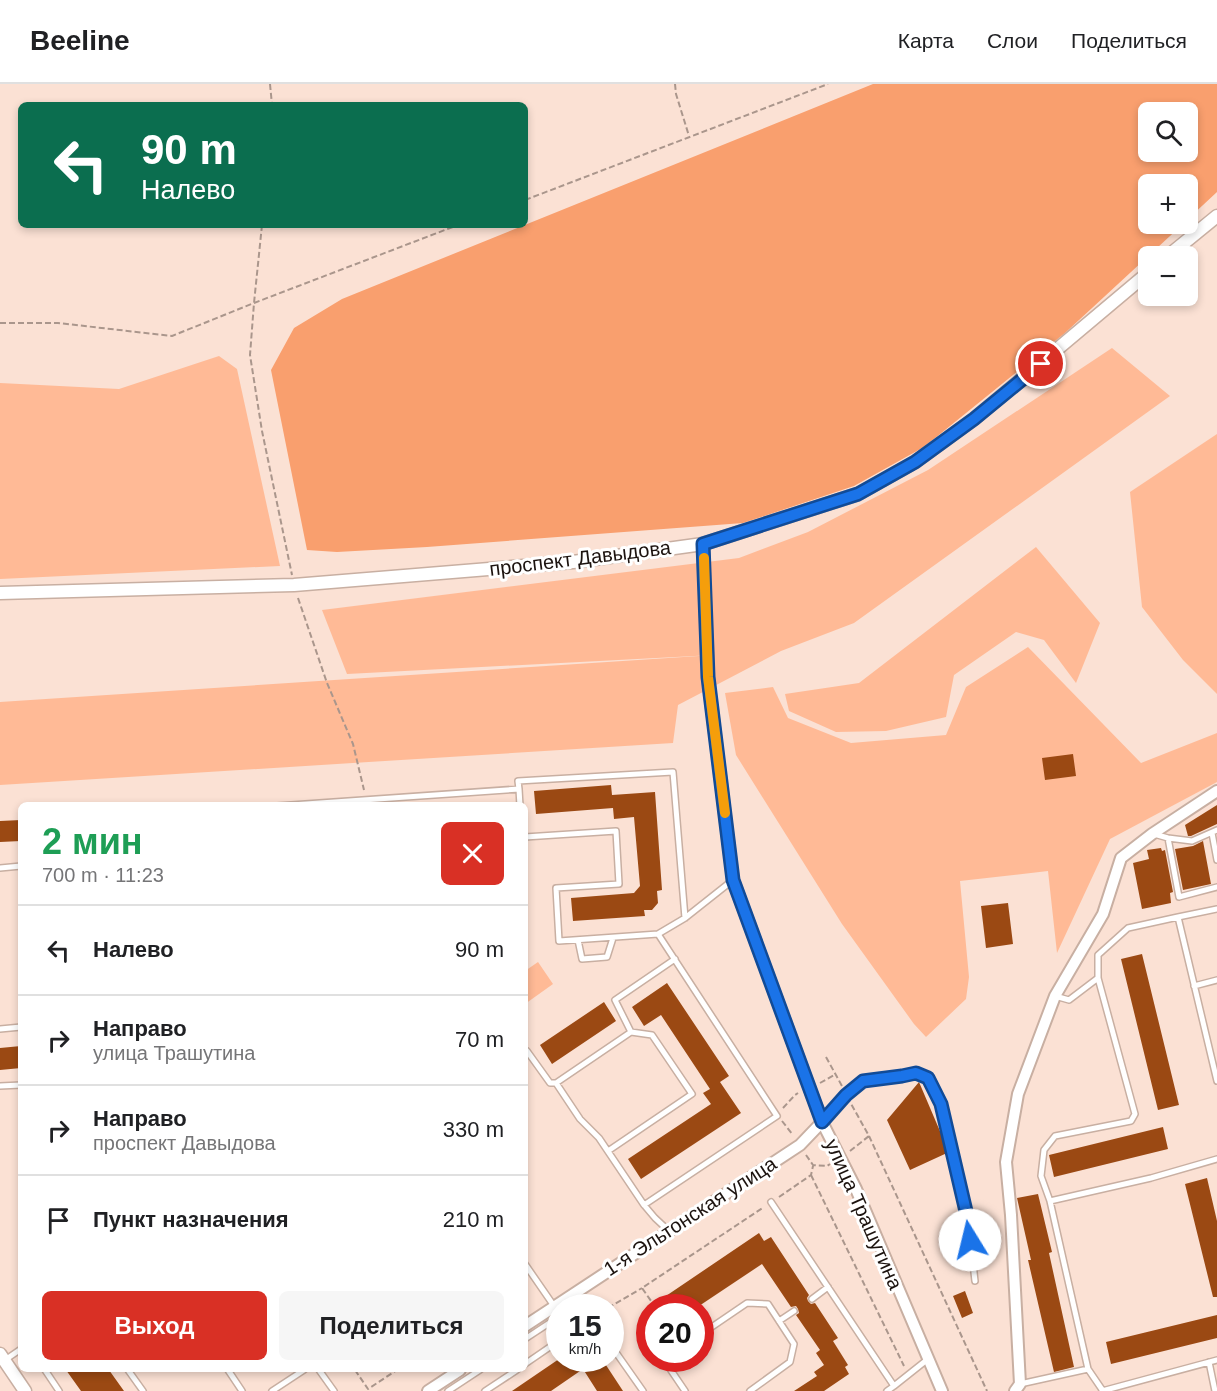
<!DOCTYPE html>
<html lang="ru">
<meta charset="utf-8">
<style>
:root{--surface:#fff;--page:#f6f6f6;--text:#202124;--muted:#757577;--line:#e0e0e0;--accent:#d93025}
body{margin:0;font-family:Arial,sans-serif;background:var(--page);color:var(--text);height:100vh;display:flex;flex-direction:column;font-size:22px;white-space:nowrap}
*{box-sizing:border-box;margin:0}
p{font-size:20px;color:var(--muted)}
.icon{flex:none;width:33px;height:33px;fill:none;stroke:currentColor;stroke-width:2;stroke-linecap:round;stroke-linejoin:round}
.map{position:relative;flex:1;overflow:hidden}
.sheet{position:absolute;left:18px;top:718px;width:510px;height:570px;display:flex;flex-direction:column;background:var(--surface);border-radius:9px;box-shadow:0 3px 9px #0003}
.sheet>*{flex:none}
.top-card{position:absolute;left:18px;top:18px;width:510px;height:126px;border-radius:9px;box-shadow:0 3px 9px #0003;background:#0b6e4f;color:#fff;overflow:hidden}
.fabs{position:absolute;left:1138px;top:18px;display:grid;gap:12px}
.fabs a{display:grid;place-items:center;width:60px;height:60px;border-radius:9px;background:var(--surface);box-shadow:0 3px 9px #0003;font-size:30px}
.speed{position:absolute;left:546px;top:1210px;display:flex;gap:12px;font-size:30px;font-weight:700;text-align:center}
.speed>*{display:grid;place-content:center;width:78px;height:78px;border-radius:50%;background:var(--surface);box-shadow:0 3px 9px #0003;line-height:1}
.speed small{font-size:15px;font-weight:400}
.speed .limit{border:9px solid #d22;background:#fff;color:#111}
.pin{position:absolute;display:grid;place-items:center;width:51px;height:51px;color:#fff;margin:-26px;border:3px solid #fff;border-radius:50%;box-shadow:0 2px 6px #0007}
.me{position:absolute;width:66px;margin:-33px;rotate:351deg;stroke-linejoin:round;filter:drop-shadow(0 0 4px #0008)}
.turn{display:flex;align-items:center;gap:21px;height:126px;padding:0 24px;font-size:27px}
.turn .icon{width:78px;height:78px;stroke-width:2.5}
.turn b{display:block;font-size:42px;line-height:51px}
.round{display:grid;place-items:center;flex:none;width:63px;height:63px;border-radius:9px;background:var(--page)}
.headline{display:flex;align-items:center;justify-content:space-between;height:102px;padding:0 24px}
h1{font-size:36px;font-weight:700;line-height:45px;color:#1e9e55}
.primary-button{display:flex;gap:12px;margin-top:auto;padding:12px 24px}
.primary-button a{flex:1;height:69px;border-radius:9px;background:var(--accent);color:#fff;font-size:24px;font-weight:700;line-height:69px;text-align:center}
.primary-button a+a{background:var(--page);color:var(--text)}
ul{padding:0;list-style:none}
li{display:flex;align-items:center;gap:18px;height:90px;padding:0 24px;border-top:2px solid var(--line)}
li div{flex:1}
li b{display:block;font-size:22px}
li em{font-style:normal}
header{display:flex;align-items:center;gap:36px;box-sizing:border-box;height:84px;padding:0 30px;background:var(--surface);border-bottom:2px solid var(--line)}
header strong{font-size:28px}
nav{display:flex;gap:33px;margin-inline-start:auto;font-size:21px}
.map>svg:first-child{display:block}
.green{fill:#ffba96}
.water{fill:#f99f6e;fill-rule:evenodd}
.building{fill:#9b4913}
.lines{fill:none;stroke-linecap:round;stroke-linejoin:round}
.service-casing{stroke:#c8afa2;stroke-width:8}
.minor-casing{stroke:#c8afa2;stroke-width:14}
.tertiary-casing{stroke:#c8afa2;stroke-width:15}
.path{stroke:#aa968c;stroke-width:2;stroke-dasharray:6 3;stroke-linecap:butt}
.service{stroke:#fff;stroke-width:5}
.minor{stroke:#fff;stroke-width:10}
.tertiary{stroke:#fff;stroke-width:12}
.route-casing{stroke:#114b97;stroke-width:15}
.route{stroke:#1a73e8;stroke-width:10}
.slow{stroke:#f59e0b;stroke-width:10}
.labels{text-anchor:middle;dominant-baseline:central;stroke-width:6;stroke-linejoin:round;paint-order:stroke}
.street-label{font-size:20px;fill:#1c130f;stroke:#fff}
</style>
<header>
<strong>Beeline</strong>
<nav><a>Карта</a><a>Слои</a><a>Поделиться</a></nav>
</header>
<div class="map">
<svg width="1217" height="1307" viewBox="0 0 1217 1307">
<rect width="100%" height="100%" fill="#fbe1d4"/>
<path class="green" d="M 1112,264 L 1170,312 L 854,539 L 781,567 L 678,621 L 673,659 L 0,701 L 0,618 L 714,571 L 347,590 L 322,526 L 739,474 L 808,448 L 928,386 Z
M 219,272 L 237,285 L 280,482 L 0,495 L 0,299 L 119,305 Z
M 1217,350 L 1217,610 L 1183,576 L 1142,523 L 1130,408 Z
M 1036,463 L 1100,539 L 1076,599 L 1044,556 L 1016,548 L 954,591 L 946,633 L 886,647 L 836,648 L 789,627 L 785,610 L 859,599 Z
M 1028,563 L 1141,679 L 1217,649 L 1217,698 L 1110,755 L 1057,869 L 1048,787 L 960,797 L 969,893 L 966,915 L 926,953 L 914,940 L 842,840 L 736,671 L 725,609 L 773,603 L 788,634 L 851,659 L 946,651 L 966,603 Z
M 538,878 L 553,900 L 525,920 L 525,887 Z"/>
<path class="water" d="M 873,0 L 1217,0 L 1217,108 L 1188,135 L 1188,100 L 1149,100 L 1149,140 L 1183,140 L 1065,249 L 924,363 L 854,402 L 743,439 L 427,463 L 337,468 L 307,466 L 271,286 L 294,244 L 342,215 ZM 1149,28 L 1188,28 L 1188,68 L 1149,68 Z"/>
<path class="building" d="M 1073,670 L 1076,692 L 1045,696 L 1042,674 Z
M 611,701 L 612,711 L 655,708 L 662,806 L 657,807 L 658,819 L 652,826 L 644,826 L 645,832 L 573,837 L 571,814 L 634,809 L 640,802 L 634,733 L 614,735 L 613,724 L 536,730 L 534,707 Z
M 1217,721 L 1217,740 L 1191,752 L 1188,752 L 1185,741 Z
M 21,736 L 21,757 L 0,758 L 0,737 Z
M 1203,757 L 1211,800 L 1183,806 L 1175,765 L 1193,762 Z
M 1161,764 L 1162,767 L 1165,766 L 1173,808 L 1170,809 L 1171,819 L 1142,825 L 1133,779 L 1149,775 L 1147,766 Z
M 1008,819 L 1013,860 L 986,864 L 981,822 Z
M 1142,870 L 1179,1021 L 1158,1026 L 1121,875 Z
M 667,899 L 729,992 L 720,998 L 741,1029 L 641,1095 L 628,1075 L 711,1020 L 703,1009 L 710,1005 L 661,931 L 644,942 L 632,923 Z
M 604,918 L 616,937 L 552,980 L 540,961 Z
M 21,962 L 21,984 L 0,986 L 0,964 Z
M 919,998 L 945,1059 L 947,1069 L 910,1086 L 887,1036 Z
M 1163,1043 L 1168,1065 L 1054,1093 L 1049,1071 Z
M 1207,1094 L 1217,1137 L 1217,1213 L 1213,1213 L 1185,1100 Z
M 1038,1110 L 1052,1168 L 1049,1169 L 1074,1283 L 1054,1288 L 1028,1176 L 1031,1176 L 1017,1114 Z
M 759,1149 L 764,1157 L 771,1153 L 809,1211 L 807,1214 L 808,1217 L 811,1220 L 815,1219 L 838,1254 L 833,1257 L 848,1281 L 845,1283 L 849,1290 L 824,1307 L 794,1307 L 817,1292 L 814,1288 L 824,1281 L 816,1269 L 820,1266 L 796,1231 L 799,1229 L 798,1225 L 796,1222 L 791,1223 L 762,1180 L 696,1224 L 665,1224 L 660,1216 Z
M 965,1207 L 973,1229 L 962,1234 L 953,1212 Z
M 1217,1231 L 1217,1254 L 1111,1280 L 1106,1258 Z
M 559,1275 L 602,1275 L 623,1307 L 597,1307 L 583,1285 L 551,1307 L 512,1307 Z
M 66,1286 L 109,1286 L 124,1307 L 81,1307 Z"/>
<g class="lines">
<g class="service-casing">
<path id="service" d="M 519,705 L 520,722
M 277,722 L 519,705 L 518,697 L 673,688 L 685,834
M 1212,749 L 1217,776
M 1154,750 L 1168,754 L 1192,757 L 1217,746
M 525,753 L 616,747 L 619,800 L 556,804 L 559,857 L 658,850
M 1168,754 L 1179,813 L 1217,803
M 0,784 L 21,782
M 1178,833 L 1217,825
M 578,856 L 582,875 L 607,873 L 613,854
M 1194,902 L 1217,896
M 1055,912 L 1069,916 L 1098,894
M 0,945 L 21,943
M 527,967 L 550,999 L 556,999 L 580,1035 L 599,1054 L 644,1121 L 655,1134 L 669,1147
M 1217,997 L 1178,833 L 1128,844 L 1098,871 L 1098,894 L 1135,1030 L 1131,1037 L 1055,1052 L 1044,1066 L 1041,1092 L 1050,1117 L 1151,1094 L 1217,1075
M 556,999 L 631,948 L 615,916 L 675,875
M 0,1002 L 21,1001
M 822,1038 L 846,1011 L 863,997 L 902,992 L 916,989 L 928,994 L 941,1020 L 968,1136 L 975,1197
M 608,1067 L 692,1010 L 652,951 L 631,948
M 1050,1117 L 1088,1285
M 771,1118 L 894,1302 L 887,1307
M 644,1121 L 777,1032 L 658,850 L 685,834 L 733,796
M 525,1180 L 554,1222
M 575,1210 L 585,1224
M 812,1215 L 828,1203
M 779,1237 L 794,1227
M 700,1251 L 747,1219 L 768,1220 L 794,1260 L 790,1278 L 750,1307
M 525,1255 L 560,1232
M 610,1260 L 643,1307
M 666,1275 L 664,1276 L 685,1307
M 5,1276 L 21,1265
M 1209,1278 L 1215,1307
M 525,1280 L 560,1256
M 45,1286 L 59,1307
M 128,1286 L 143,1307
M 228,1286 L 242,1307
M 319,1286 L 334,1307
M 1020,1300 L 1088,1285 L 1103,1307
M 894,1302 L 928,1275
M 272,1307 L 304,1286
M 448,1307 L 480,1286
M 485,1307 L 517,1286
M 1102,1307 L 1217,1276"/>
</g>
<g class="minor-casing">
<path id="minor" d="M 703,460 L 708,593 L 733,796 L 822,1038 L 856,1105 L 942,1307
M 525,1242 L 800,1061 L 822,1038
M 428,1307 L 460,1286
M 1015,1307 L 1020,1300 L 1011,1131 L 1006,1078 L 1018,1010 L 1055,912 L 1103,830 L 1121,774 L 1152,750 L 1217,707"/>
</g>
<g class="tertiary-casing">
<path id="tertiary" d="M 1168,172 L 1217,132
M 0,509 L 294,501 L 573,478 L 703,460 L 858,410 L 915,378 L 974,335 L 1149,188
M 0,1270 L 25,1307"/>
</g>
<path class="path" d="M 270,0 L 272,21
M 675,0 L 676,10 L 689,52
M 525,116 L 828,0
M 262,141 L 254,219 L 250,271 L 262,347 L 292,491
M 0,239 L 58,239 L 172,252 L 254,219 L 458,141
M 298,514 L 327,599 L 353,660 L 364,706
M 826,973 L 842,1002
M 820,999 L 836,990
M 783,1024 L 795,1011 L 798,1009
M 782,1037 L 793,1051
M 869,1052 L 987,1307
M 850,1067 L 869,1052 L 850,1018
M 806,1071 L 813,1081 L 827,1082 L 830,1080
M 811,1091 L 904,1282
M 779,1113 L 811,1091 L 813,1082
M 608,1224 L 642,1204
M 656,1224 L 642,1204 L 764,1123
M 355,1286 L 368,1305 L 397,1286"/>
<use href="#service" class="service"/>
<use href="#minor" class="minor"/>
<use href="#tertiary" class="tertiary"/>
</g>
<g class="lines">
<g class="route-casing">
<path id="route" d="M 970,1156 L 968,1136 L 941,1020 L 928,994 L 916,989 L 902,992 L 863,997 L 846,1011 L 822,1038 L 733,796 L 708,593 L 703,460 L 858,410 L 915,378 L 974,335 L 1041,280"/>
</g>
<use href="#route" class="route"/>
<path class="slow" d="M 704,474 L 708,593 L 725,729"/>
</g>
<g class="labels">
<g class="street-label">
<text transform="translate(580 474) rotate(-7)">проспект Давыдова</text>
<text transform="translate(864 1130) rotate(66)">улица Трашутина</text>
<text transform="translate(690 1132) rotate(-33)">1-я Эльтонская улица</text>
</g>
</g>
</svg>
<div class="fabs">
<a><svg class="icon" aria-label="search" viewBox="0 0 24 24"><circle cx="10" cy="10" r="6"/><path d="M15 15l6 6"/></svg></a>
<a>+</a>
<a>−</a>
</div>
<div class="speed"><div>15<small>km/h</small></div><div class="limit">20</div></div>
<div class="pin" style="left:1041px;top:280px;background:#d93025"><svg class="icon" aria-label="arrive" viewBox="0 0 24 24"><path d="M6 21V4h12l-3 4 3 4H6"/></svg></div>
<svg class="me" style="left:970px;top:1156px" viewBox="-20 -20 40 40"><circle r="19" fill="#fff"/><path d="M0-13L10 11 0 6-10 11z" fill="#1a73e8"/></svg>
<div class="top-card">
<div class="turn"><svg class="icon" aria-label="left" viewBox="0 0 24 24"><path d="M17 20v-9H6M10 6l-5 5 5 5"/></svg><div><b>90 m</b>Налево</div></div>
</div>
<section class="sheet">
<div class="headline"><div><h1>2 мин</h1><p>700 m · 11:23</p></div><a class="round" style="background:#d93025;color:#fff"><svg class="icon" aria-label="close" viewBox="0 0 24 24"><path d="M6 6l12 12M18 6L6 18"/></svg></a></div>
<ul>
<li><svg class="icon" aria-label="left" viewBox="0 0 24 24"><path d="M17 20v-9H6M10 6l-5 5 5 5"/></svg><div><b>Налево</b></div><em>90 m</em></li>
<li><svg class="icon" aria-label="right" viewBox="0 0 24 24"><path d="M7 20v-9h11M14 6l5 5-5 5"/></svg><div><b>Направо</b><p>улица Трашутина</p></div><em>70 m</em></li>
<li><svg class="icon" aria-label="right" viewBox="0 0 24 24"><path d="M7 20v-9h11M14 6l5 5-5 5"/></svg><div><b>Направо</b><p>проспект Давыдова</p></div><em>330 m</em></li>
<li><svg class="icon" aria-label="arrive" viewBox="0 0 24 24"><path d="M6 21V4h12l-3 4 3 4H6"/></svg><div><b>Пункт назначения</b></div><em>210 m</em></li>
</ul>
<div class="primary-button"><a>Выход</a><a>Поделиться</a></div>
</section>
</div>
